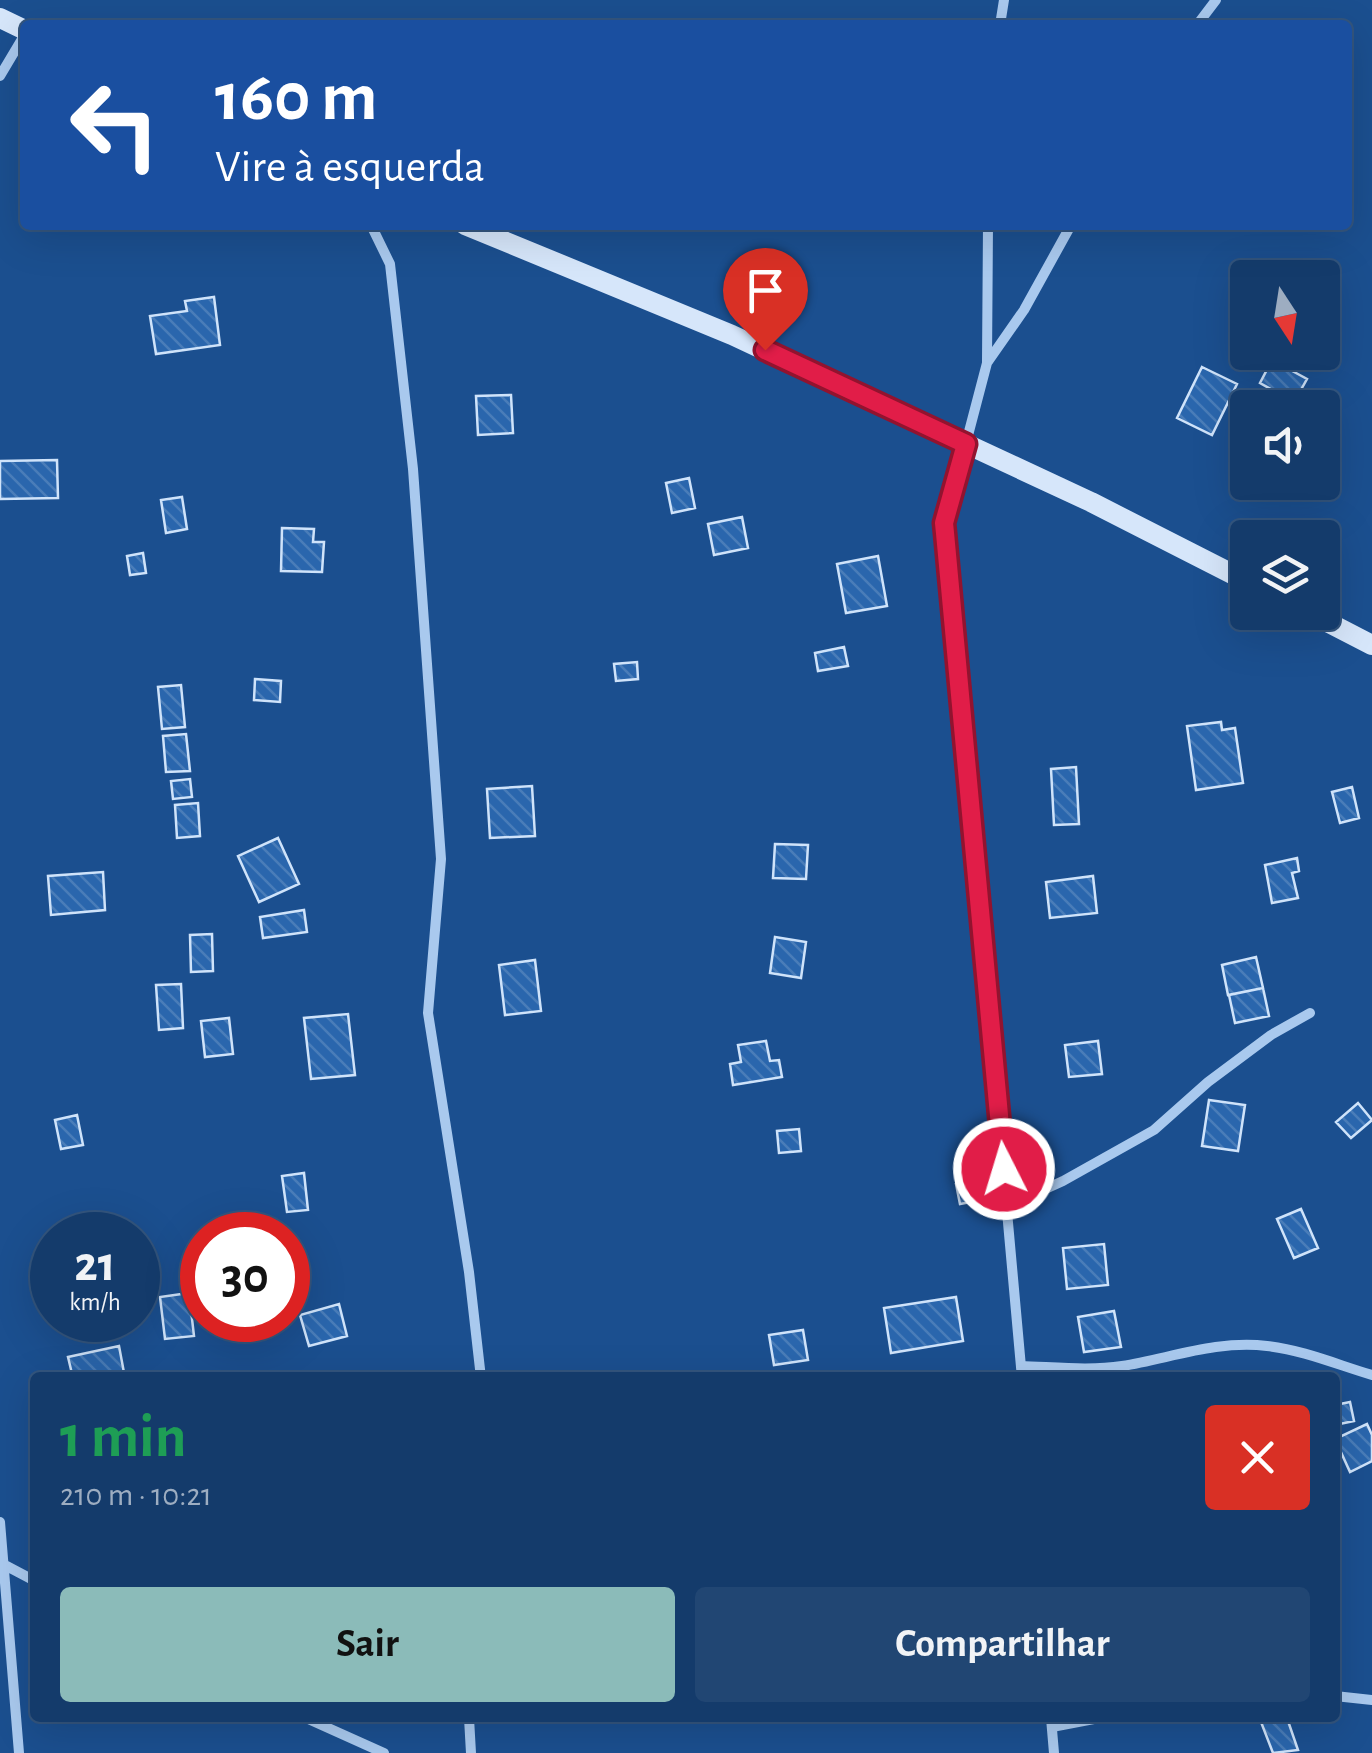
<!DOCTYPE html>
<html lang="pt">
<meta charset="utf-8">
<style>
:root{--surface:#143b6b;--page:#214673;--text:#f1f3f6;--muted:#9dadc1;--line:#33557e;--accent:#8bbbb9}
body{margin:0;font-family:"Alegreya Sans",sans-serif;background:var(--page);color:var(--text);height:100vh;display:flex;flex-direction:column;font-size:38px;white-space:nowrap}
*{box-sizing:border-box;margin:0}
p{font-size:32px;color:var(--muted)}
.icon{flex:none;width:55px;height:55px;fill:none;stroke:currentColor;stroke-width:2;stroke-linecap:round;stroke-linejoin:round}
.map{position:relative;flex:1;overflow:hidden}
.drawer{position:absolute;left:30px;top:1372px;width:1310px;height:350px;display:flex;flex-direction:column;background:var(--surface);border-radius:10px;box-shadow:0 10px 40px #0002,0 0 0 2px var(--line)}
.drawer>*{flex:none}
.banner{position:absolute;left:20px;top:20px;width:1332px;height:210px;border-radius:10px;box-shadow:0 10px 40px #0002,0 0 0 2px var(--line);background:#1a4fa0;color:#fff;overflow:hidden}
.needle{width:65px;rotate:168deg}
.fabs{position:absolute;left:1230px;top:260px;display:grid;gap:20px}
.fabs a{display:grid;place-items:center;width:110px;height:110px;border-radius:10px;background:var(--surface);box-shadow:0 10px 40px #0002,0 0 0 2px var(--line);font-size:50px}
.speed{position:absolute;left:30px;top:1212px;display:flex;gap:20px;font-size:50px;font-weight:700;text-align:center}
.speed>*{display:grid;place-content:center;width:130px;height:130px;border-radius:50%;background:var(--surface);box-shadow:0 10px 40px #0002,0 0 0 2px var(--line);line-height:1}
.speed small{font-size:25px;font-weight:400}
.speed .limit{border:15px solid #d22;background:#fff;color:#111}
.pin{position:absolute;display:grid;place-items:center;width:85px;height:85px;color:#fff;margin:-102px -42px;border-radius:50% 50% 50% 0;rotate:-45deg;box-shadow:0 0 10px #0007}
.pin .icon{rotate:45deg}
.me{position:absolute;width:110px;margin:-55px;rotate:355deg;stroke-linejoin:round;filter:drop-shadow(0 0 8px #0008)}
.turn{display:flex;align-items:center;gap:35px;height:210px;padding:0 30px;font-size:45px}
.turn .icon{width:130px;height:130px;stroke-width:2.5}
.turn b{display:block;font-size:70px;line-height:85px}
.round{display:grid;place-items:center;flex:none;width:105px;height:105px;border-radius:10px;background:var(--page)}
.head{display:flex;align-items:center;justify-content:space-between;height:170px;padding:0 30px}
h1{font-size:60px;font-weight:600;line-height:75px;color:#1e9e55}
.action{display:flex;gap:20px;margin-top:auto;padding:20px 30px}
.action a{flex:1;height:115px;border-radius:10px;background:var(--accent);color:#111;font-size:40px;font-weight:600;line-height:115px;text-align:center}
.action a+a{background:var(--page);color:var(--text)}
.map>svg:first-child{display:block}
.building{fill:url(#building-back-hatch);stroke:#cfe3fa;stroke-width:2.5}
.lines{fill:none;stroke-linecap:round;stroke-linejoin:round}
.street{stroke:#a9c9ee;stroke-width:10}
.secondary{stroke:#d6e6fa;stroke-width:20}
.route-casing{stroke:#92132f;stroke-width:25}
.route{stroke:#e11d48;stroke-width:18}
</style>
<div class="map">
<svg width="1372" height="1753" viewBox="0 0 1372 1753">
<defs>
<pattern id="building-back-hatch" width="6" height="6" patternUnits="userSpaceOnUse" patternTransform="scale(2.5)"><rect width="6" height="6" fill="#2a66ad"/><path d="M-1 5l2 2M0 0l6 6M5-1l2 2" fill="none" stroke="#4a7db9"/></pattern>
</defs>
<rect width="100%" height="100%" fill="#1b4f8f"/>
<path class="building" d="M 214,297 L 220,345 L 156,354 L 150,316 L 187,311 L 185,301 Z
M 1272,360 L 1307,379 L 1294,402 L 1260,383 Z
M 1202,367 L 1237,384 L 1212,435 L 1177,418 Z
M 511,395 L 513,433 L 478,435 L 476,396 Z
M 57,460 L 58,498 L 0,499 L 0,461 Z
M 689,478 L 695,508 L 672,513 L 666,483 Z
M 182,497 L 187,529 L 166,533 L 161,500 Z
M 742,517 L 748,548 L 714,555 L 708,524 Z
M 282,528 L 314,529 L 313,542 L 324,542 L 322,572 L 281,571 Z
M 143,553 L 146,573 L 130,575 L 127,556 Z
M 878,556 L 887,606 L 846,613 L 837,564 Z
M 844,647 L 848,666 L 818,671 L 815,653 Z
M 637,662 L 638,679 L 616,681 L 614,664 Z
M 255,679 L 281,681 L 280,702 L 254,700 Z
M 181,685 L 185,727 L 162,729 L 158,687 Z
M 1221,722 L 1222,730 L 1235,728 L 1243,783 L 1196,790 L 1187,726 Z
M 186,734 L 190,771 L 166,772 L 163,736 Z
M 1076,767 L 1079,824 L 1054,825 L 1051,769 Z
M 190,779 L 192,797 L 173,799 L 171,781 Z
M 532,786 L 535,836 L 490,838 L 487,789 Z
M 1352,787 L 1359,818 L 1340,823 L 1332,792 Z
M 198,803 L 200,836 L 177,838 L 175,805 Z
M 278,838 L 299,884 L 259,902 L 238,856 Z
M 775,844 L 808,845 L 806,879 L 773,878 Z
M 1297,858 L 1299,871 L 1292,873 L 1298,898 L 1272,903 L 1265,865 Z
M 103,872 L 105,910 L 51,915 L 48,876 Z
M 1093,876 L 1097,913 L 1050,918 L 1046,882 Z
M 304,910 L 307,932 L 263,938 L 260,917 Z
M 212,934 L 213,971 L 191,972 L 190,935 Z
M 775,937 L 806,942 L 801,978 L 770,973 Z
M 1256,957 L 1263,988 L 1228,995 L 1222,965 Z
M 535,960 L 541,1011 L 505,1015 L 499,965 Z
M 181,984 L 183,1028 L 159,1030 L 156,985 Z
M 1263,988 L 1269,1016 L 1235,1023 L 1229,995 Z
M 348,1014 L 355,1075 L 311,1079 L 304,1018 Z
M 229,1018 L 233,1054 L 205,1057 L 201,1021 Z
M 766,1041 L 770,1061 L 779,1060 L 782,1077 L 733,1085 L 730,1064 L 741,1062 L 738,1045 Z
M 1098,1041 L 1102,1074 L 1069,1077 L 1065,1045 Z
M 1209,1100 L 1245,1105 L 1238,1151 L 1202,1146 Z
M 1358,1103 L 1372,1120 L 1351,1138 L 1336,1122 Z
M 77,1115 L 83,1145 L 61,1149 L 55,1120 Z
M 799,1129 L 801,1151 L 779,1153 L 777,1131 Z
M 304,1173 L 308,1210 L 287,1212 L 282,1176 Z
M 972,1181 L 976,1201 L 960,1204 L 956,1184 Z
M 1301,1209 L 1318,1248 L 1294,1258 L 1277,1219 Z
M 1104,1244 L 1108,1285 L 1067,1289 L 1063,1248 Z
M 189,1293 L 194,1336 L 165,1339 L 160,1297 Z
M 956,1297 L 963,1341 L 891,1353 L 884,1308 Z
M 339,1304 L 347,1336 L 309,1346 L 300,1315 Z
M 1114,1311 L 1121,1347 L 1084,1352 L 1078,1317 Z
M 803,1330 L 808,1360 L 774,1365 L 769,1335 Z
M 119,1346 L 125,1378 L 73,1378 L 68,1357 Z
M 1350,1402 L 1354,1421 L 1335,1425 L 1335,1405 Z
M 1367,1424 L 1372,1435 L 1372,1461 L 1350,1472 L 1335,1439 Z
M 1272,1718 L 1287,1718 L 1298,1750 L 1273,1753 L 1261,1722 Z"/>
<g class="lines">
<path class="street" d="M 1000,25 L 1004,0
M 1197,25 L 1216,0
M 0,76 L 25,34
M 371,225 L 390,264 L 413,469 L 441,859 L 428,1013 L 469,1272 L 481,1378
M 987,362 L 988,225
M 1008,1206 L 1063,1181 L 1154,1130 L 1208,1082 L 1271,1035 L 1310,1013
M 1021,1366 C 1054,1367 1090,1371 1122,1366 C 1171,1358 1217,1340 1267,1346 C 1303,1350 1338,1365 1372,1375
M 1022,1378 L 945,523 L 987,363 L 1024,310 L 1071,225
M 0,1522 L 19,1753
M 1,1563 L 35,1581
M 1335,1696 L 1372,1700
M 306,1718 L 384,1753
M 469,1718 L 471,1753
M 1051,1718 L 1054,1753
M 1052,1727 L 1099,1718"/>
<path class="secondary" d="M 0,18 L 25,30
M 465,225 L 732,335 L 1091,502 L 1248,582
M 1308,612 L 1372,645"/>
</g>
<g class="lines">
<g class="route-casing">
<path id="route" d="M 765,350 L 966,444 L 944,523 L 945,533 L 1004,1169"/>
</g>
<use href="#route" class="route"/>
</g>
</svg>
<div class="fabs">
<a><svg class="needle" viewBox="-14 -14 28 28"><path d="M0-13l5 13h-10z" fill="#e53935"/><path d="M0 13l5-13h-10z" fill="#9dadc1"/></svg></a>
<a><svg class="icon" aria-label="sound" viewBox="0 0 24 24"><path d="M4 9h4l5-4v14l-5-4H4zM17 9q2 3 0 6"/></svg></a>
<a><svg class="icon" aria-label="layers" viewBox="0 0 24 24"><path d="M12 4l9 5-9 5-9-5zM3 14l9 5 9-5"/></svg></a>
</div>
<div class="speed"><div>21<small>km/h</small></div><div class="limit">30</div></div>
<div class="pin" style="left:765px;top:350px;background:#d93025"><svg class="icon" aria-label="arrive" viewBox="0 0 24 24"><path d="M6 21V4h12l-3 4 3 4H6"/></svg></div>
<svg class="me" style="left:1004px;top:1169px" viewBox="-20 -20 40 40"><circle r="17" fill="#e11d48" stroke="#fff" stroke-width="3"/><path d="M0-11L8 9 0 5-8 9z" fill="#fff"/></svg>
<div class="banner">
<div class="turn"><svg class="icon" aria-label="left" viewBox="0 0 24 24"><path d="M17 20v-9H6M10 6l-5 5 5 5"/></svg><div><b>160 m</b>Vire à esquerda</div></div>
</div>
<section class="drawer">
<div class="head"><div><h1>1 min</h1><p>210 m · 10:21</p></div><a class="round" style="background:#d93025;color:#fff"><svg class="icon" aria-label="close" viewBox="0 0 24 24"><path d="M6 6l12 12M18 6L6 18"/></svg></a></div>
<div class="action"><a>Sair</a><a>Compartilhar</a></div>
</section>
</div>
